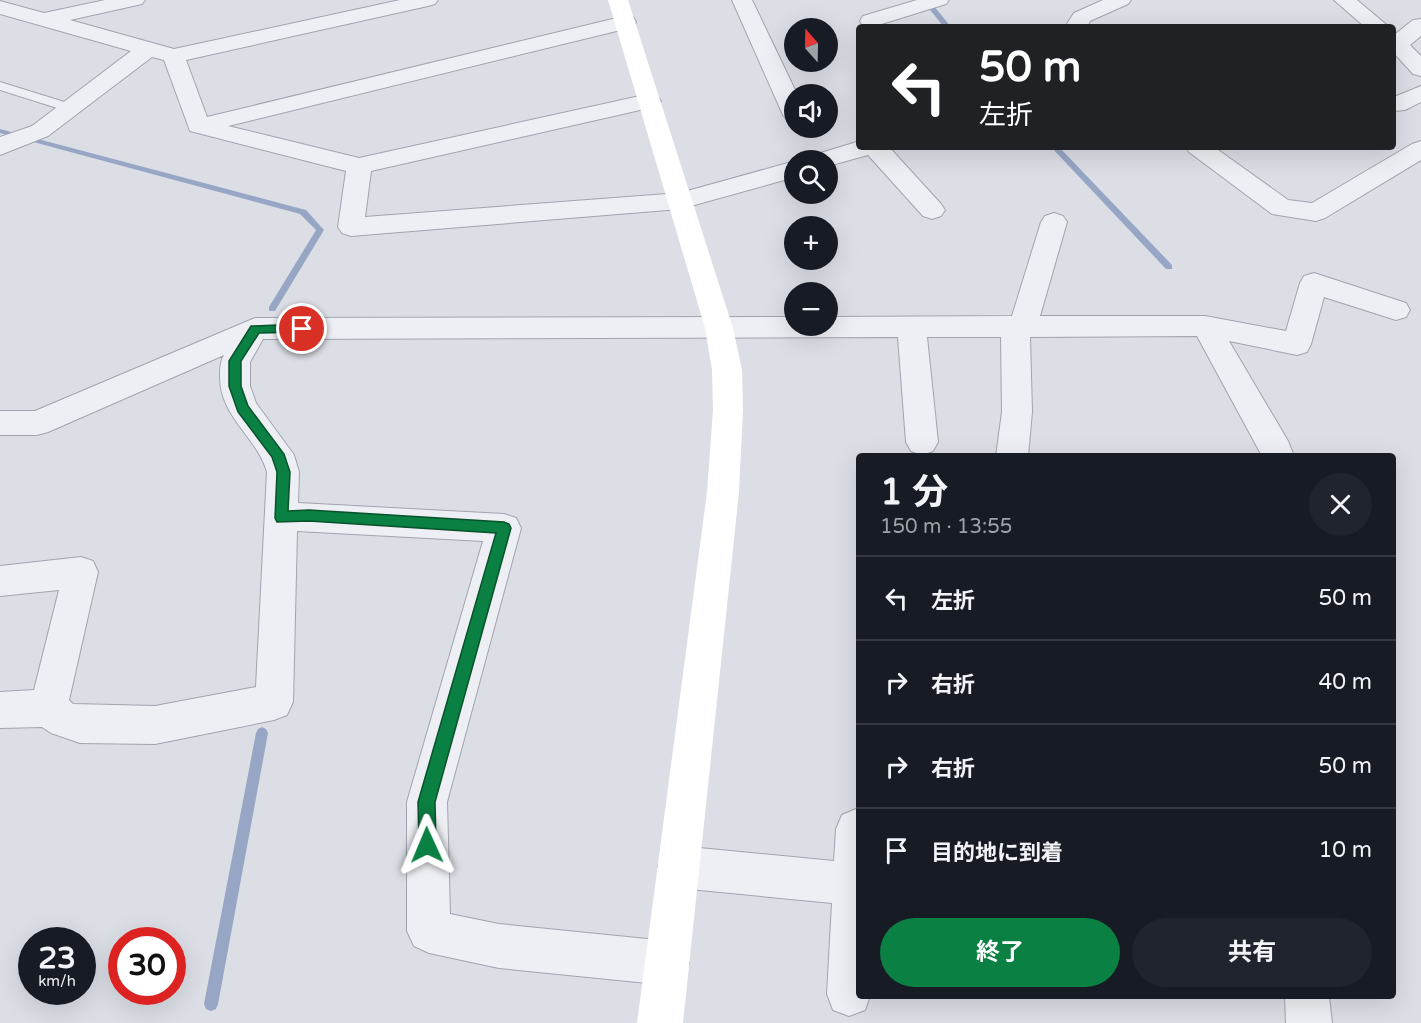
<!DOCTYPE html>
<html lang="ja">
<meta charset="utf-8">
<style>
:root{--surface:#171b24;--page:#20242c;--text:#f1f3f6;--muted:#9ea1a6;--line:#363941;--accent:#0b8043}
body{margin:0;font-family:"Varela Round","Noto Sans JP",sans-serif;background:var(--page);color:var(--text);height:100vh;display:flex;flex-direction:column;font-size:22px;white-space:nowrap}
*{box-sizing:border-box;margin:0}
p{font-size:20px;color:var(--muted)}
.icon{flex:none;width:33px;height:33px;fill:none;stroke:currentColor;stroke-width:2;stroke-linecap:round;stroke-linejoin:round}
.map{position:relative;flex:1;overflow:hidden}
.panel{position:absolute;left:856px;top:453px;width:540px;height:546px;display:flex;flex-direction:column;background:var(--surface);border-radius:6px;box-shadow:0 6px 24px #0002}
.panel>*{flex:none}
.banner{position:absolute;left:856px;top:24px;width:540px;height:126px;border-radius:6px;box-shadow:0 6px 24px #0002;background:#202124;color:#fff;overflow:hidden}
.needle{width:39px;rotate:340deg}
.tools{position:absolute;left:784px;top:18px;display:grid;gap:12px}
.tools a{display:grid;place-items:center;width:54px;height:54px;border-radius:50%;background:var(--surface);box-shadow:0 6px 24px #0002;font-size:30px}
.speed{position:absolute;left:18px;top:927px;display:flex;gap:12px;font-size:30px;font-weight:700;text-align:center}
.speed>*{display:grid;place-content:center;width:78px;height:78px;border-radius:50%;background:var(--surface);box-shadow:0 6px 24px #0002;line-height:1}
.speed small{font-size:15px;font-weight:400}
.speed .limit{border:9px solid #d22;background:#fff;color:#111}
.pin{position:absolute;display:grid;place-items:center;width:51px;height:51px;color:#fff;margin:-26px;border:3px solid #fff;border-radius:50%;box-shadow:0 2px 6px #0007}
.me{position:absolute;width:66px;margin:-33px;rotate:359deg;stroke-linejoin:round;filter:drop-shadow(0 0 4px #0008)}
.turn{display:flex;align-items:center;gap:21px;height:126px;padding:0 24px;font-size:27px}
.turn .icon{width:78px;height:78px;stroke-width:2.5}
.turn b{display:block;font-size:42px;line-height:51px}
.round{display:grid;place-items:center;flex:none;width:63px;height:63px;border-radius:32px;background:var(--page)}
.summary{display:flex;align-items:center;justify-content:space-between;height:102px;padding:0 24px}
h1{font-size:36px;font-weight:700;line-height:45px}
.button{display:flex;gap:12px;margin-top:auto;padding:12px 24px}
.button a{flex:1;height:69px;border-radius:36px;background:var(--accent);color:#fff;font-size:24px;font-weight:700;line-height:69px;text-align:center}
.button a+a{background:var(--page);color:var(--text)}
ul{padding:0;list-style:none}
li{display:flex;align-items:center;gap:18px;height:84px;padding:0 24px;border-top:2px solid var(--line)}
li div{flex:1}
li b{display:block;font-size:22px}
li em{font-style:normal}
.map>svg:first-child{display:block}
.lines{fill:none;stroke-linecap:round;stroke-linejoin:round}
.stream{fill:#97a6c5;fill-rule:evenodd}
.lane-casing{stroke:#a1a4af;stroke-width:2}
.street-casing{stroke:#a1a4af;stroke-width:2}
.lane{fill:#eeeff4;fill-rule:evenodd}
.street{fill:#eeeff4;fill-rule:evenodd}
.secondary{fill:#fff;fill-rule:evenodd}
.route{fill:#0b8043;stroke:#07532c;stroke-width:1.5}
</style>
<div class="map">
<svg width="1421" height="1023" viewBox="0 0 1421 1023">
<rect width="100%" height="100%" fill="#dbdee5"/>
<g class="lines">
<path class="stream" d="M 922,0 L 929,0 L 951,27 L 944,27 Z
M 0,129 L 306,210 L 324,230 L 275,311 L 269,311 L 269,307 L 316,230 L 300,214 L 0,133 Z
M 1051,147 L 1059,147 L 1172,265 L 1172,269 L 1166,269 Z
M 262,727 L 266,729 L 268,733 L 218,1004 L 216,1009 L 211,1011 L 206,1009 L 204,1004 L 256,733 L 258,729 Z"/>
<g class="lane-casing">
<path id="lane" d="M 0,82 L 74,105 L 76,108 L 70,112 L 0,90 Z"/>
</g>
<g class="street-casing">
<path id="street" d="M 105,0 L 145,0 L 142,4 L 70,20 L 174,49 L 400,0 L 438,0 L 435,4 L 428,6 L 186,60 L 207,117 L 625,16 L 633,17 L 636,22 L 633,27 L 228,126 L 359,158 L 649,94 L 657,96 L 661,101 L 657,106 L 649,108 L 371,171 L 365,217 L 680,193 L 795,161 L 795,177 L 680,209 L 351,236 L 342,233 L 338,227 L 346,171 L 190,131 L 164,60 L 152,57 L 48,136 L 0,155 L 0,137 L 32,126 L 131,51 L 0,14 L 0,1 L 44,13 Z
M 732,0 L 752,0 L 797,94 L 795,94 L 795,122 L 787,120 L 783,115 Z
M 917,0 L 949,0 L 946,4 L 872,27 L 863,26 L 860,21 L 863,16 Z
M 1103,0 L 1131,0 L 1128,4 L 1090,21 L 1087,27 L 1065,27 L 1074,13 Z
M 1334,0 L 1357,0 L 1389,27 L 1365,27 Z
M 1421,19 L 1421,36 L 1410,45 L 1421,56 L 1421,76 L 1413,74 L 1394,53 L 1394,35 L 1413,20 Z
M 1421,86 L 1421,102 L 1405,110 L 1394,111 L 1394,97 Z
M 860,141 L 860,147 L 889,147 L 941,204 L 945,210 L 941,216 L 932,219 L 923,216 L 868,155 L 828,166 L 828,160 L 811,160 L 814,155 Z
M 1421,141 L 1421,160 L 1325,218 L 1316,221 L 1272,214 L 1189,152 L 1186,147 L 1214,147 L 1288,200 L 1312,203 L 1412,144 Z
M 1054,213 L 1063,216 L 1067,222 L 1040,316 L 1205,316 L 1286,331 L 1300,283 L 1304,276 L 1314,273 L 1406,303 L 1410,310 L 1406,317 L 1396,320 L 1324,297 L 1311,344 L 1307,352 L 1297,355 L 1229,341 L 1288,441 L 1294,456 L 1262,456 L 1197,336 L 1030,337 L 1032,412 L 1028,456 L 996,456 L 1002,412 L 1001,337 L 927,337 L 938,442 L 933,451 L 922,455 L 911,451 L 906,442 L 898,337 L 263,339 L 250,362 L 250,386 L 256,403 L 294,455 L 299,472 L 298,503 L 504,514 L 516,518 L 521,528 L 447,802 L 450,914 L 499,924 L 667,941 L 683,947 L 689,963 L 683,979 L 667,985 L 499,968 L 429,953 L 414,946 L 407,931 L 407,802 L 483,541 L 297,531 L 293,702 L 287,715 L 274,720 L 155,744 L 80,743 L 51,733 L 42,727 L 0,728 L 0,692 L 34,690 L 59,590 L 0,596 L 0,566 L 81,557 L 93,561 L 98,572 L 69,700 L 73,704 L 155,706 L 256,687 L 267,472 C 257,437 220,417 220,377 C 220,369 220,362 224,355 L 48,432 L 37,435 L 0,435 L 0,411 L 35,411 L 255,318 L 795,317 L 795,326 L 828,326 L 828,317 L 1012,316 L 1041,222 L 1045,216 Z
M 856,809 L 860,810 L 860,996 L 870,996 L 865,1010 L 849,1016 L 833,1010 L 827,994 L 832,903 L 679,888 L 664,882 L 658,867 L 664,852 L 679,846 L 834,861 L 836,829 L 842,815 Z
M 1285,996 L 1329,996 L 1332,1023 L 1286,1023 Z"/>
</g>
<use href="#lane" class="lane"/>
<use href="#street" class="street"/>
<path class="secondary" d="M 608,0 L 628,0 L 733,328 L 742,370 L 743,410 L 739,492 L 683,1023 L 637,1023 L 707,492 L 713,410 L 712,370 L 705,328 Z"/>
</g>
<path class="route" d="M 302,324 L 308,329 L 306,332 L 259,333 L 241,361 L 241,386 L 248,406 L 284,454 L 290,472 L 288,511 L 309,510 L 504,522 L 509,524 L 511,528 L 435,802 L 436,845 L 433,851 L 427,854 L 421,851 L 419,845 L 418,802 L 496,533 L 309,521 L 277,522 L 275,518 L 277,472 L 272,457 L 238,412 L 229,386 L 229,361 L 251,326 Z"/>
</svg>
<div class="tools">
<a><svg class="needle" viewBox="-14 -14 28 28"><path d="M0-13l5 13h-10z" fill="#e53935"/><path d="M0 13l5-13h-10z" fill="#9ea1a6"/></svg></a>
<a><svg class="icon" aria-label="sound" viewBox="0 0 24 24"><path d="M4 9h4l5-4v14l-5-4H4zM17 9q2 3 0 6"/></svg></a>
<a><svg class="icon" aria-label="search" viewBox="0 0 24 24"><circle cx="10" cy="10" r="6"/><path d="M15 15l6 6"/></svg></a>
<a>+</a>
<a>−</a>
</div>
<div class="speed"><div>23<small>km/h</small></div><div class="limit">30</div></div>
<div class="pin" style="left:302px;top:329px;background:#d93025"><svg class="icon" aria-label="arrive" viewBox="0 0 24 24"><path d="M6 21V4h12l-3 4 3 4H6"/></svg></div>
<svg class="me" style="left:427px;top:845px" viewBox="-20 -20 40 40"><path d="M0-17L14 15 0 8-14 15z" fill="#0b8043" stroke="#fff" stroke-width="4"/></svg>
<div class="banner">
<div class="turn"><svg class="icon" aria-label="left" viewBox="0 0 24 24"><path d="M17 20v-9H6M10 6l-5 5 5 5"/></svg><div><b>50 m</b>左折</div></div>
</div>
<section class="panel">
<div class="summary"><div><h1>1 分</h1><p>150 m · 13:55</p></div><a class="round"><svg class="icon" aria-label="close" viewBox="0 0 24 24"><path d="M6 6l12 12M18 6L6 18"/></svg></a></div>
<ul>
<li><svg class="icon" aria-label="left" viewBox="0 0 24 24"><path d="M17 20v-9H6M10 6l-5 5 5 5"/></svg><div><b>左折</b></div><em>50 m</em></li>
<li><svg class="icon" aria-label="right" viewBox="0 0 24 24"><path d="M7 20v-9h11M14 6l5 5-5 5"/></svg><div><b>右折</b></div><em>40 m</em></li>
<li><svg class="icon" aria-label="right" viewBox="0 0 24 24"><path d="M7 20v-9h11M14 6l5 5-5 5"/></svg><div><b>右折</b></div><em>50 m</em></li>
<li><svg class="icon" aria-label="arrive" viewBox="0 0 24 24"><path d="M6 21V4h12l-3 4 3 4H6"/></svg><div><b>目的地に到着</b></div><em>10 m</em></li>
</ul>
<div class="button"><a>終了</a><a>共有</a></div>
</section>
</div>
